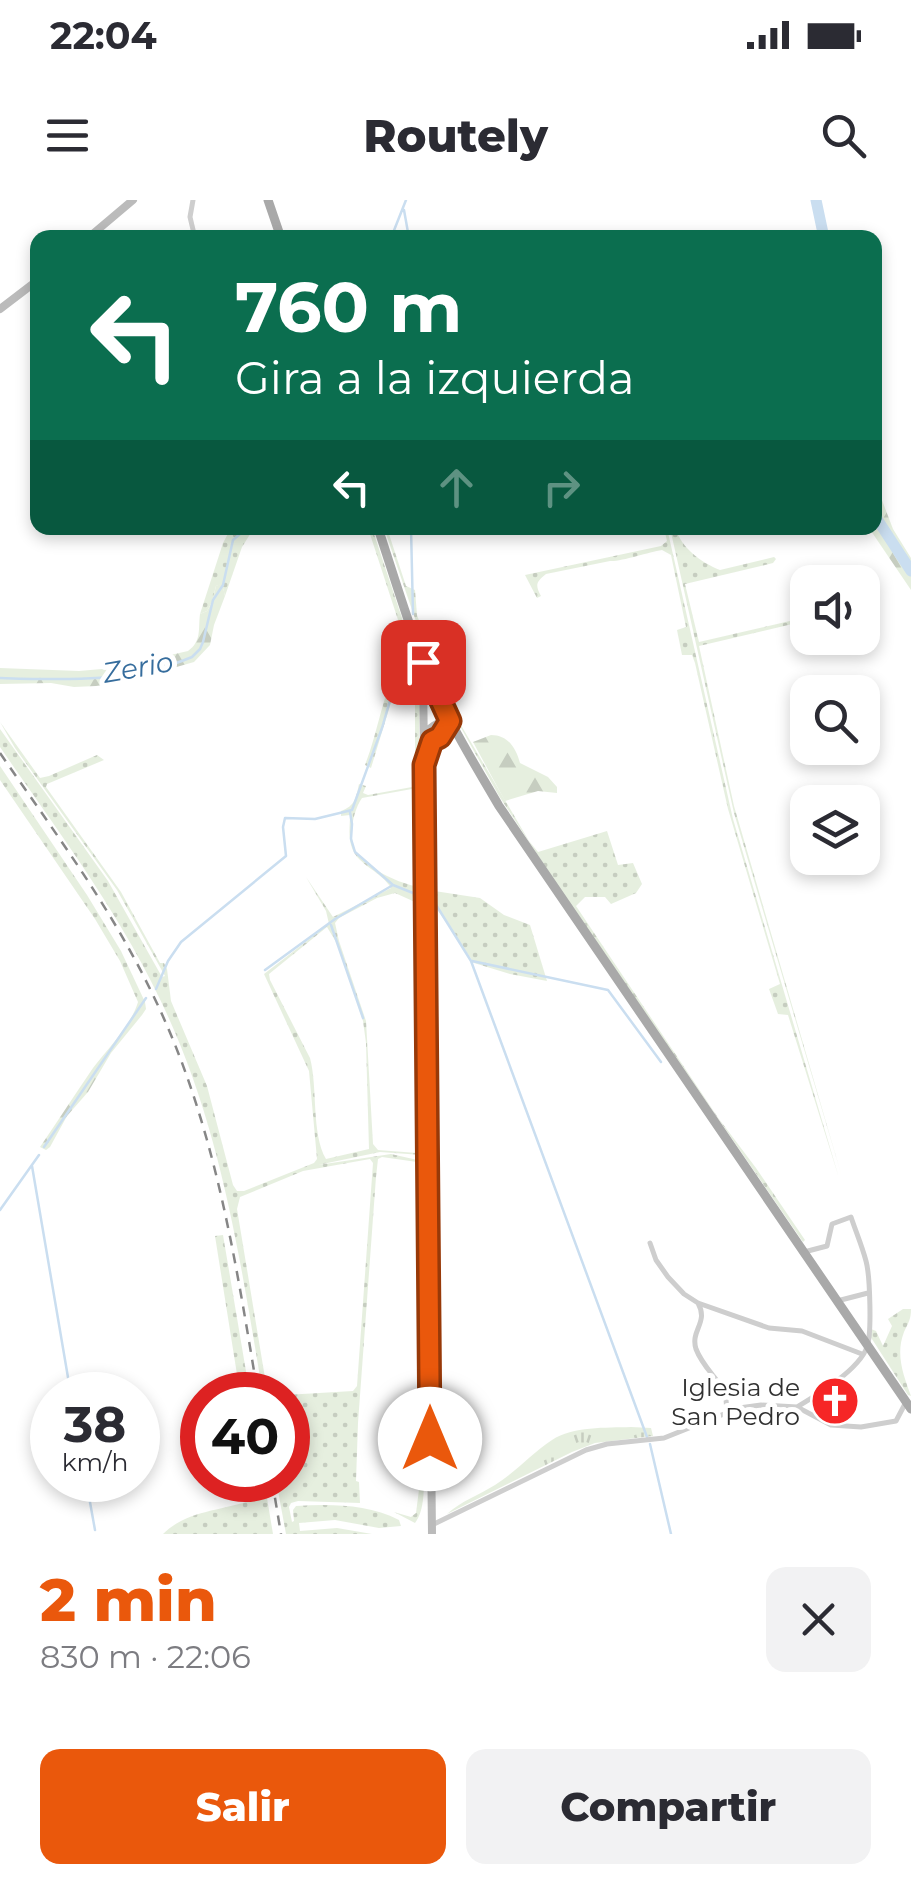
<!DOCTYPE html>
<html lang="es">
<meta charset="utf-8">
<style>
:root{--surface:#fff;--page:#f2f2f3;--text:#2b2b33;--muted:#7c7c81;--accent:#ea580c}
body{margin:0;font-family:Montserrat,sans-serif;background:var(--page);color:var(--text);height:100vh;display:flex;flex-direction:column;font-size:38px;white-space:nowrap}
*{box-sizing:border-box;margin:0}
p{font-size:32px;color:var(--muted)}
.icon{flex:none;width:55px;height:55px;fill:none;stroke:currentColor;stroke-width:2;stroke-linecap:round;stroke-linejoin:round}
.map{position:relative;height:1334px;overflow:hidden}
.drawer{display:flex;flex-direction:column;background:var(--surface);flex:1}
.drawer>*{flex:none}
.hud{position:absolute;left:30px;top:30px;width:852px;height:305px;border-radius:20px;box-shadow:0 5px 15px #0003;background:#0b6e4f;color:#fff;overflow:hidden}
.tools{position:absolute;left:790px;top:365px;display:grid;gap:20px}
.tools a{display:grid;place-items:center;width:90px;height:90px;border-radius:20px;background:var(--surface);box-shadow:0 5px 15px #0003;font-size:50px}
.speed{position:absolute;left:30px;top:1172px;display:flex;gap:20px;font-size:50px;font-weight:700;text-align:center}
.speed>*{display:grid;place-content:center;width:130px;height:130px;border-radius:50%;background:var(--surface);box-shadow:0 5px 15px #0003;line-height:1}
.speed small{font-size:25px;font-weight:400}
.speed .limit{border:15px solid #d22;background:#fff;color:#111}
.pin{position:absolute;display:grid;place-items:center;width:85px;height:85px;color:#fff;margin:-42px;border-radius:20px;box-shadow:0 5px 15px #0006}
.me{position:absolute;width:110px;margin:-55px;rotate:0deg;stroke-linejoin:round;filter:drop-shadow(0 0 8px #0008)}
.turn{display:flex;align-items:center;gap:35px;height:210px;padding:0 40px;font-size:45px}
.turn .icon{width:130px;height:130px;stroke-width:2.5}
.turn b{display:block;font-size:70px;line-height:85px}
.lanes{display:flex;align-items:center;height:95px;padding:0 40px;background:#0003;justify-content:center;gap:50px;direction:ltr}
.lanes .off{opacity:.35}
.round{display:grid;place-items:center;flex:none;width:105px;height:105px;border-radius:20px;background:var(--page)}
.summary{display:flex;align-items:center;justify-content:space-between;height:170px;padding:0 40px}
h1{font-size:60px;font-weight:800;line-height:75px;color:var(--accent)}
.primary-button{display:flex;gap:20px;margin-top:auto;padding:20px 40px}
.primary-button a{flex:1;height:115px;border-radius:20px;background:var(--accent);color:#fff;font-size:40px;font-weight:800;line-height:115px;text-align:center}
.primary-button a+a{background:var(--page);color:var(--text)}
.status{display:flex;justify-content:space-between;align-items:center;height:70px;padding:0 50px;background:var(--surface);direction:ltr}
.status svg{height:28px;fill:currentColor}
header{display:flex;justify-content:space-between;align-items:center;height:130px;padding:0 40px;background:var(--surface);font-size:45px;font-weight:800}
.map>svg:first-child{display:block}
.grass{fill:url(#grass-dots);fill-rule:evenodd}
.forest{fill:url(#forest-firs)}
.park{fill:url(#park-tufts)}
.lines{fill:none;stroke-linecap:round;stroke-linejoin:round}
.stream{stroke:#cadef0;stroke-width:2.5}
.river{stroke:#cadef0;stroke-width:11}
.street{stroke:#cecece;stroke-width:5}
.secondary{stroke:#bbb;stroke-width:8}
.primary{stroke:#a9a9a9;stroke-width:9}
.rail{stroke:#868686;stroke-width:2.5;stroke-dasharray:10 8;stroke-linecap:butt}
.route-casing{stroke:#983908;stroke-width:25}
.route{stroke:#ea580c;stroke-width:18}
.labels{text-anchor:middle;dominant-baseline:central;stroke-width:10;stroke-linejoin:round;paint-order:stroke}
.poi-label{font-size:25px;fill:#313131;stroke:#fff;text-anchor:end}
.water-label{font-size:28px;font-style:italic;fill:#366d9d;stroke:#fff}
</style>
<div class="status"><b>22:04</b><svg viewBox="0 0 49 12"><path d="M0 12V9h3v3zM5 12V6h3v6zM10 12V3h3v9zM15 12V0h3v12zM26 1h20v11H26zM47 4h2v5h-2z"/></svg></div>
<header><svg class="icon" aria-label="menu" viewBox="0 0 24 24"><path d="M4 6h16M4 12h16M4 18h16"/></svg>Routely<svg class="icon" aria-label="search" viewBox="0 0 24 24"><circle cx="10" cy="10" r="6"/><path d="M15 15l6 6"/></svg></header>
<div class="map">
<svg width="911" height="1334" viewBox="0 0 911 1334">
<defs>
<pattern id="grass-dots" width="8" height="8" patternUnits="userSpaceOnUse" patternTransform="scale(2.5)"><rect width="8" height="8" fill="#e6efdf"/><path d="M2 2h.1M6 6h.1" fill="none" stroke="#c6cdc0" stroke-width="1.8" stroke-linecap="round"/></pattern>
<pattern id="forest-firs" width="22" height="20" patternUnits="userSpaceOnUse" patternTransform="scale(2.5)"><rect width="22" height="20" fill="#e6efdf"/><path d="M5 1l3.5 6h-7zM16 11l3.5 6h-7z" fill="#c6cdc0"/></pattern>
<pattern id="park-tufts" width="24" height="20" patternUnits="userSpaceOnUse" patternTransform="scale(2.5)"><rect width="24" height="20" fill="#e6efdf"/><path d="M3 7l-1-3M5 7V3M7 7l1-3M15 17l-1-3M17 17v-4M19 17l1-3" fill="none" stroke="#c6cdc0"/></pattern>
</defs>
<rect width="100%" height="100%" fill="#fff"/>
<path class="grass" d="M 231,328 L 254,328 L 242,347 L 225,396 L 222,384 L 216,386 L 212,402 L 207,411 L 200,414 L 223,343 Z
M 368,328 L 372,328 L 420,472 L 418,620 L 422,955 L 380,952 L 318,965 L 391,954 L 422,961 L 425,1267 C 423,1284 426,1309 415,1323 L 394,1312 L 411,1317 L 416,1313 L 422,1266 L 419,968 L 417,962 L 382,957 L 378,959 L 376,977 L 358,1223 L 356,1281 L 359,1282 L 360,1303 L 298,1301 L 291,1303 L 289,1307 L 292,1322 L 294,1321 L 293,1310 L 296,1306 C 331,1304 367,1304 399,1320 L 401,1326 L 379,1328 L 335,1320 L 299,1323 L 300,1331 L 337,1328 L 372,1334 L 286,1334 L 276,1280 L 288,1280 L 288,1195 L 285,1195 L 353,1191 L 357,1186 L 373,963 L 370,959 L 303,971 L 240,997 L 237,1009 L 267,1190 L 270,1195 L 263,1195 C 241,1064 222,933 166,812 C 123,717 59,633 0,547 L 0,529 L 108,681 L 162,777 L 165,776 L 117,690 L 15,548 L 0,522 L 40,578 L 49,576 L 97,555 L 104,560 L 47,584 L 46,587 L 121,692 L 160,763 L 164,763 L 167,769 L 171,801 L 207,886 L 233,985 L 237,991 L 244,991 L 314,963 L 317,959 L 309,871 L 264,774 L 329,724 L 326,711 L 306,677 L 333,717 L 391,688 C 382,672 358,665 352,648 C 348,638 350,625 350,615 L 341,616 L 341,611 C 355,606 356,598 359,584 L 366,586 L 363,593 L 368,595 L 412,587 L 415,582 L 415,491 L 398,491 L 393,496 L 371,568 L 365,565 C 372,547 376,530 381,512 C 388,485 400,463 403,435 L 399,433 L 385,433 L 399,429 L 400,426 ZM 412,589 L 415,595 L 414,686 C 395,681 370,670 357,653 C 347,638 353,611 362,598 ZM 395,693 L 415,702 L 416,709 L 417,953 L 378,950 L 373,944 L 366,821 L 339,741 L 335,723 L 339,718 L 377,698 ZM 327,727 L 339,747 L 363,821 L 366,843 L 369,949 L 326,959 C 311,933 318,888 310,858 L 270,780 L 269,774 Z
M 384,328 L 387,328 L 406,386 L 415,390 L 417,415 L 423,432 L 433,433 L 427,447 L 438,478 L 455,515 L 529,641 L 538,652 L 607,631 L 618,665 L 633,663 L 642,684 L 636,693 L 611,704 L 605,697 L 585,697 L 576,706 L 719,919 L 756,968 L 805,1040 L 803,1042 L 558,686 L 499,596 L 451,510 L 435,477 Z
M 664,328 L 667,328 L 733,619 L 839,978 L 788,815 L 778,814 L 769,789 L 780,784 L 728,609 L 695,463 L 692,455 L 682,455 L 677,430 L 686,427 L 671,355 L 662,350 C 649,352 620,362 610,361 L 546,374 C 536,382 535,385 541,396 L 537,398 L 525,375 L 661,346 L 667,341 Z
M 670,328 L 675,328 C 682,348 700,362 720,370 L 774,357 L 776,359 L 773,363 L 685,384 L 699,442 L 807,417 L 805,421 L 699,446 L 734,606 L 842,977 L 734,613 Z
M 0,566 L 87,695 L 121,751 L 145,802 L 138,802 L 120,761 L 95,719 L 0,580 Z
M 428,690 L 480,698 L 504,715 L 530,725 L 547,781 L 510,774 L 474,763 L 437,709 L 428,703 Z
M 223,1035 L 250,1195 L 240,1195 L 239,1187 L 215,1036 Z
M 903,1109 L 911,1109 C 911,1120 908,1123 904,1132 C 895,1155 904,1176 911,1196 L 908,1195 L 870,1136 L 871,1129 L 876,1131 L 883,1146 L 892,1126 L 888,1119 Z
M 251,1280 L 264,1280 L 273,1334 L 163,1334 C 187,1310 222,1311 252,1300 L 254,1292 Z"/>
<path class="forest" d="M 875,282 L 893,329 L 911,358 L 911,390 L 869,328 L 875,328 Z
M 222,383 L 225,396 L 214,425 L 210,445 L 194,462 L 124,482 L 96,486 L 74,487 L 51,483 L 0,484 L 0,468 L 79,471 L 113,468 L 188,451 C 202,441 198,429 200,414 L 207,411 L 212,402 L 216,386 Z
M 491,535 C 508,535 516,548 520,563 L 548,577 L 557,587 L 557,593 L 538,591 L 505,601 L 473,542 Z
M 138,802 L 145,802 L 146,809 L 142,815 L 111,853 L 88,892 L 67,916 L 50,947 L 46,950 L 40,947 C 58,921 75,894 93,868 C 108,848 131,826 138,802 Z"/>
<path class="park" d="M 631,1227 L 651,1228 L 653,1236 L 595,1243 L 572,1252 L 447,1314 C 461,1301 479,1295 495,1285 C 516,1272 532,1253 552,1240 C 573,1226 606,1228 631,1227 Z"/>
<g class="lines">
<path class="stream" d="M 404,10 L 409,38
M 391,38 L 406,0
M 411,328 L 413,414
M 0,478 C 64,480 131,483 192,457 L 200,449 L 203,442 L 213,400 L 223,385 L 233,340 L 247,328
M 396,483 L 407,436
M 431,557 L 433,700
M 350,612 L 352,624 L 351,639 L 355,652 L 393,685 L 418,695
M 430,699 L 433,700 L 471,761 L 647,1237
M 331,725 L 363,818
M 472,761 L 608,790 L 661,862
M 265,770 L 335,719 L 393,685
M 156,789 L 168,761 L 181,742 L 286,656 L 283,627 L 285,618 L 315,619 L 352,610 L 382,528 L 393,490
M 44,947 L 146,798
M 32,966 L 71,1195
M 0,1010 L 39,955
M 650,1244 L 671,1334
M 86,1280 L 95,1330"/>
<path class="river" d="M 816,0 L 824,38
M 875,316 L 911,371"/>
<path class="street" d="M 193,0 L 190,17 L 195,38
M 650,1043 L 656,1060 L 668,1077 L 684,1094 L 698,1103 L 769,1128 L 802,1131 L 862,1154
M 837,1101 L 868,1093
M 698,1103 C 709,1123 690,1130 696,1149 C 702,1165 714,1175 723,1189 C 727,1195 726,1204 727,1212
M 797,1207 C 817,1195 859,1170 867,1147 C 872,1134 870,1075 866,1061 C 862,1046 856,1032 851,1017 L 832,1024 L 827,1046 L 804,1052
M 432,1325 L 586,1250 L 607,1244 L 664,1238 L 739,1208 L 761,1205 L 797,1207 L 831,1225 L 861,1227 L 896,1221 L 906,1202"/>
<path class="secondary" d="M 88,38 L 133,0
M 0,109 L 38,80
M 423,466 L 432,1334
M 427,539 L 426,533 C 433,524 439,522 450,521
M 426,556 C 430,541 443,535 450,521"/>
<path class="primary" d="M 268,0 L 281,38
M 378,328 C 396,382 412,438 435,490 C 453,530 477,568 499,606 L 911,1209"/>
<path class="rail" d="M 0,553 C 53,630 110,706 151,791 C 214,918 235,1057 258,1195
M 272,1280 L 281,1334"/>
</g>
<g class="lines">
<g class="route-casing">
<path id="route" d="M 423,462 L 450,521 L 440,537 L 432,541 L 424,565 L 430,1239"/>
</g>
<use href="#route" class="route"/>
</g>
<defs>
<g id="church-disc" transform="scale(2.5)"><circle r="9.5" fill="#f62626" stroke="#fff"/><path d="M-1.2-6h2.4v3.5h3.3v2.4h-3.3V6h-2.4V-.1h-3.3v-2.4h3.3Z" fill="#fff"/></g>
</defs>
<g fill-rule="evenodd">
<use href="#church-disc" x="835" y="1201"/>
</g>
<g class="labels">
<g class="poi-label">
<text x="800" y="1187">Iglesia de<tspan x="800" dy="29">San Pedro</tspan></text>
</g>
<g class="water-label">
<text transform="translate(138 467) rotate(-10)">Zerio</text>
</g>
</g>
</svg>
<div class="tools">
<a><svg class="icon" aria-label="sound" viewBox="0 0 24 24"><path d="M4 9h4l5-4v14l-5-4H4zM17 9q2 3 0 6"/></svg></a>
<a><svg class="icon" aria-label="search" viewBox="0 0 24 24"><circle cx="10" cy="10" r="6"/><path d="M15 15l6 6"/></svg></a>
<a><svg class="icon" aria-label="layers" viewBox="0 0 24 24"><path d="M12 4l9 5-9 5-9-5zM3 14l9 5 9-5"/></svg></a>
</div>
<div class="speed"><div>38<small>km/h</small></div><div class="limit">40</div></div>
<div class="pin" style="left:423px;top:462px;background:#d93025"><svg class="icon" aria-label="arrive" viewBox="0 0 24 24"><path d="M6 21V4h12l-3 4 3 4H6"/></svg></div>
<svg class="me" style="left:430px;top:1239px" viewBox="-20 -20 40 40"><circle r="19" fill="#fff"/><path d="M0-13L10 11 0 6-10 11z" fill="#ea580c"/></svg>
<div class="hud">
<div class="turn"><svg class="icon" aria-label="left" viewBox="0 0 24 24"><path d="M17 20v-9H6M10 6l-5 5 5 5"/></svg><div><b>760 m</b>Gira a la izquierda</div></div>
<div class="lanes"><svg class="icon" aria-label="left" viewBox="0 0 24 24"><path d="M17 20v-9H6M10 6l-5 5 5 5"/></svg><svg class="icon off" aria-label="ahead" viewBox="0 0 24 24"><path d="M12 20V5M6 11l6-6 6 6"/></svg><svg class="icon off" aria-label="right" viewBox="0 0 24 24"><path d="M7 20v-9h11M14 6l5 5-5 5"/></svg></div>
</div>
</div>
<section class="drawer">
<div class="summary"><div><h1>2 min</h1><p>830 m · 22:06</p></div><a class="round"><svg class="icon" aria-label="close" viewBox="0 0 24 24"><path d="M6 6l12 12M18 6L6 18"/></svg></a></div>
<div class="primary-button"><a>Salir</a><a>Compartir</a></div>
</section>
